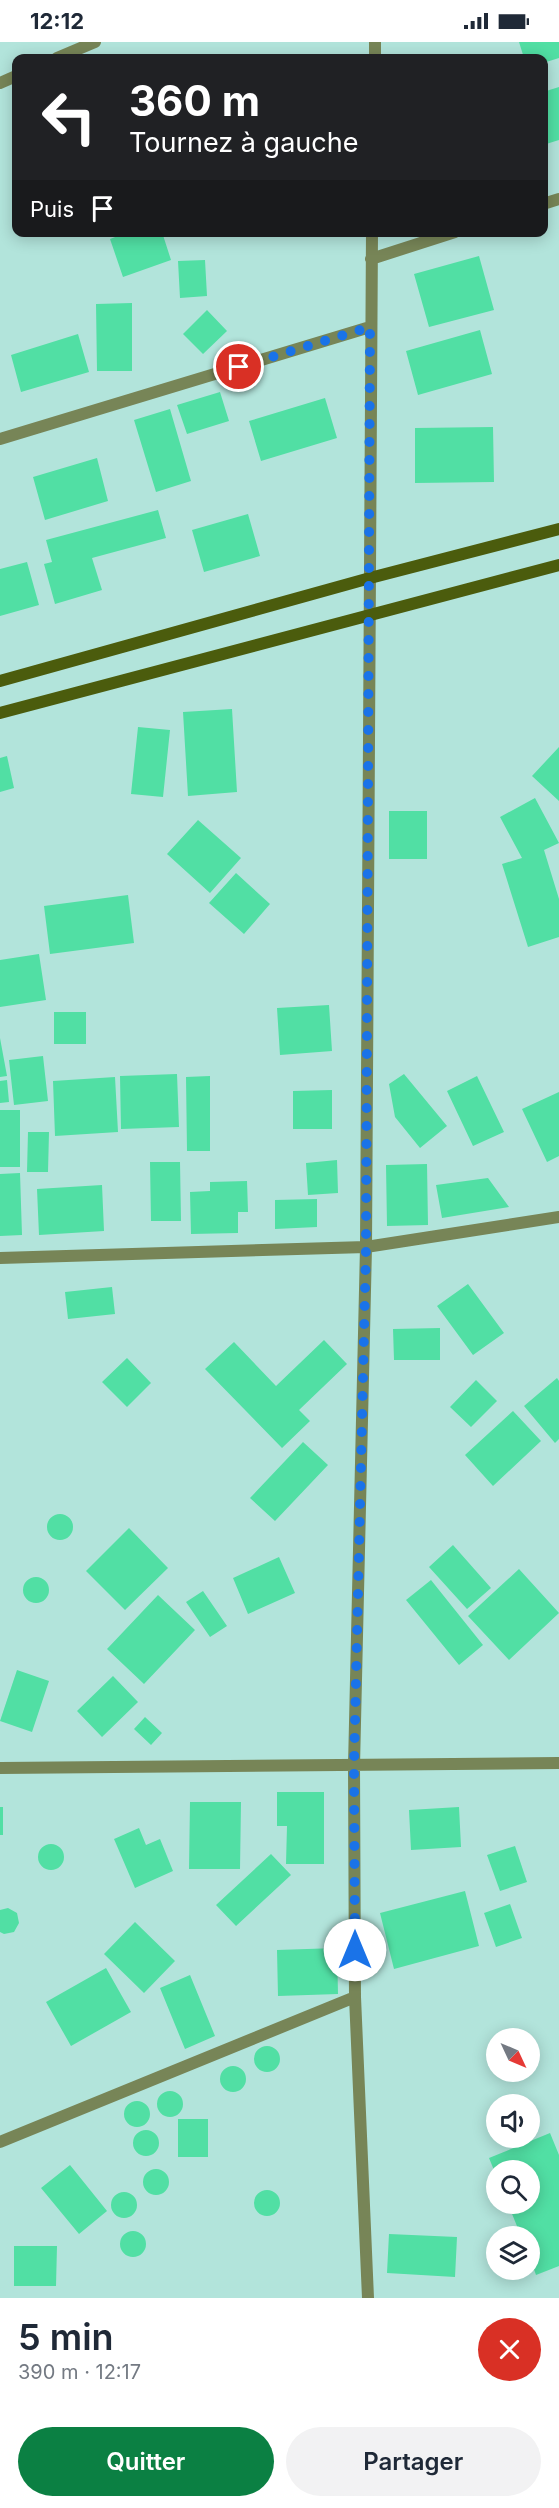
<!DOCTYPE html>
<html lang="fr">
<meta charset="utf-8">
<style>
:root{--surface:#fff;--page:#f2f2f3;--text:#1f2937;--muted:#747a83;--accent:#0b8043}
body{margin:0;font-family:Inter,sans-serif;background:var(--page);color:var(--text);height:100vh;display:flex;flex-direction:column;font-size:22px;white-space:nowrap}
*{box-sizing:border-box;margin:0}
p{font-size:20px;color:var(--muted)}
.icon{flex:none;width:33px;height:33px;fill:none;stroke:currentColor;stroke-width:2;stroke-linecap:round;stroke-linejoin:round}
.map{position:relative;height:2256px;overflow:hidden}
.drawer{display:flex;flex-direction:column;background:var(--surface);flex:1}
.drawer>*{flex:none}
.banner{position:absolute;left:12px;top:12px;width:536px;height:183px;border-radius:12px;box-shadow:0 3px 15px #0003;background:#202124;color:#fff;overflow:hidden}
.needle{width:39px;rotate:134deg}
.tools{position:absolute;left:486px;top:1986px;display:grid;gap:12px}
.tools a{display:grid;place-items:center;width:54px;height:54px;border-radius:50%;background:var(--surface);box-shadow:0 3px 15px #0003;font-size:30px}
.pin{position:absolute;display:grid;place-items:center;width:51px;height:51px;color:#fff;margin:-26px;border:3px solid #fff;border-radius:50%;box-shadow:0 2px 6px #0007}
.me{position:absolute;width:66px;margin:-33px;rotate:0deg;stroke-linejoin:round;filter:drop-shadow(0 0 4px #0008)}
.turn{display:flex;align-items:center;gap:21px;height:126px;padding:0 18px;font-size:27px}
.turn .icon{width:78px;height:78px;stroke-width:2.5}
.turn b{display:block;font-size:42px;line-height:51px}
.then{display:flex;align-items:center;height:57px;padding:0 18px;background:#0003;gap:12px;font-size:22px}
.round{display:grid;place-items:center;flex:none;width:63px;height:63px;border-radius:32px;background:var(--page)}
.headline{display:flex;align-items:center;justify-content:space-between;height:102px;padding:0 18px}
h1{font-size:36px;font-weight:600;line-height:45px}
.button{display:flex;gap:12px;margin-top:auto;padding:12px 18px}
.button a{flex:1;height:69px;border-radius:36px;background:var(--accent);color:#fff;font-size:24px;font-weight:600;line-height:69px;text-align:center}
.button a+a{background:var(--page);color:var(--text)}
.status{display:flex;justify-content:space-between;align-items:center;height:42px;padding:0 30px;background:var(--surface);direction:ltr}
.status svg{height:16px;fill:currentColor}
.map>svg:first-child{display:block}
.building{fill:#51dfa4}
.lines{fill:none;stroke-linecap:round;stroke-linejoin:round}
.minor{stroke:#778557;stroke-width:12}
.secondary{stroke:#4b5c0d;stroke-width:12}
.route{stroke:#1a73e8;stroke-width:10;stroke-dasharray:0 18}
</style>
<div class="status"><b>12:12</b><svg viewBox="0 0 49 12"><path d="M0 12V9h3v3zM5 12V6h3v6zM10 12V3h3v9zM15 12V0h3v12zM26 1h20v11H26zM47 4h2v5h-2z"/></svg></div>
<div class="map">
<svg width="559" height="2256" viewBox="0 0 559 2256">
<rect width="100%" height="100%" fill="#b2e4db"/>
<path class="building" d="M 519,0 L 559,0 L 559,16 L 543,21 L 543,16 L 524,16 Z
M 559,45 L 559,98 L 543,103 L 543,50 Z
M 128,190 L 162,190 L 171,218 L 123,235 L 110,197 Z
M 479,214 L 494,268 L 429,285 L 414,232 Z
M 205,218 L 207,254 L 180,256 L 178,219 Z
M 132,261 L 132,329 L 97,329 L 96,262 Z
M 207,268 L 227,289 L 203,312 L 183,292 Z
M 480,288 L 492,332 L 418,353 L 406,309 Z
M 78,292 L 89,330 L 21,350 L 11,313 Z
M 220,350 L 229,379 L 187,392 L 177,363 Z
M 325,356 L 337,396 L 261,419 L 249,379 Z
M 170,367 L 191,439 L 156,450 L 134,378 Z
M 493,385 L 494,440 L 415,441 L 415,386 Z
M 97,416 L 108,459 L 45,478 L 33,435 Z
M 158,468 L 166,496 L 92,516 L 102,548 L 55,562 L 44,522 L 52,520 L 46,498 Z
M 248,472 L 260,514 L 204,530 L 192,488 Z
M 27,520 L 39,563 L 0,574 L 0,527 Z
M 232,667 L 237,750 L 188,754 L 183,670 Z
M 138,685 L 170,688 L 163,755 L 131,752 Z
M 559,705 L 559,759 L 532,734 Z
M 7,714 L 14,746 L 0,750 L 0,716 Z
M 535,756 L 559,801 L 544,808 L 559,857 L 559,895 L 528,905 L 502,822 L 522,816 L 500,775 Z
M 389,769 L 427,769 L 427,817 L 389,817 Z
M 198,778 L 241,816 L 210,851 L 167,812 Z
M 236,831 L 270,862 L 244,892 L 209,861 Z
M 128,853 L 134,901 L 50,912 L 44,864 Z
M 39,912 L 46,958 L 0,965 L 0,918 Z
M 329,963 L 332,1009 L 280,1013 L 277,966 Z
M 54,970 L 86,970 L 86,1002 L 54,1002 Z
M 0,996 L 7,1034 L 0,1035 Z
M 43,1014 L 48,1059 L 14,1063 L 9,1018 Z
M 177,1032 L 179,1085 L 121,1087 L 120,1034 Z
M 404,1032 L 447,1084 L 420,1106 L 395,1075 L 389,1042 Z
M 210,1034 L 210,1109 L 187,1109 L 186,1035 Z
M 477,1034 L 504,1090 L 473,1104 L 447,1049 Z
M 115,1035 L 118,1090 L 55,1094 L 53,1039 Z
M 7,1038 L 9,1060 L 0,1061 L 0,1039 Z
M 332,1048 L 332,1087 L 293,1087 L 293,1049 Z
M 559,1050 L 559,1114 L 547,1120 L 522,1067 Z
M 0,1068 L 20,1068 L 20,1125 L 0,1125 Z
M 28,1090 L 49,1090 L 48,1130 L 27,1130 Z
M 337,1118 L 338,1151 L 308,1153 L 306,1121 Z
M 150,1120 L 180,1120 L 181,1179 L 151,1179 Z
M 427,1122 L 428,1183 L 387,1184 L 386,1123 Z
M 20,1131 L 22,1193 L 0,1194 L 0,1132 Z
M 488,1136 L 509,1165 L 442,1176 L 436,1143 Z
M 247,1139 L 248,1170 L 238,1170 L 238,1191 L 191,1192 L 190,1150 L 210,1149 L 210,1140 Z
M 102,1143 L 104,1189 L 39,1193 L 37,1147 Z
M 317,1157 L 317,1185 L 275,1187 L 275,1158 Z
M 468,1242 L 504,1291 L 473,1313 L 437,1264 Z
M 112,1245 L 115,1272 L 68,1277 L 65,1250 Z
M 440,1286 L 440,1318 L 394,1318 L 393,1287 Z
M 324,1298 L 347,1322 L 299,1368 L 310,1379 L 282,1406 L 205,1327 L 234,1300 L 276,1344 Z
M 127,1316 L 151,1341 L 127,1365 L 102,1340 Z
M 557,1336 L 559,1339 L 559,1397 L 555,1401 L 524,1364 Z
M 476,1338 L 497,1359 L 471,1385 L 450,1365 Z
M 513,1369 L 541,1399 L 493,1444 L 465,1413 Z
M 303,1400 L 328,1423 L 275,1479 L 250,1456 Z
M47 1485a13 13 0 1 1 26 0a13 13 0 1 1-26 0Z
M 129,1486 L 168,1526 L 125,1568 L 86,1529 Z
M 453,1503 L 491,1546 L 467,1567 L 429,1525 Z
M 279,1515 L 295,1551 L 248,1572 L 233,1536 Z
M 519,1527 L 559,1571 L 509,1618 L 468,1574 Z
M23 1548a13 13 0 1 1 26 0a13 13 0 1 1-26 0Z
M 431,1538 L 483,1603 L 459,1623 L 406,1558 Z
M 203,1549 L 227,1584 L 210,1595 L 186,1560 Z
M 158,1553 L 195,1588 L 144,1642 L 107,1607 Z
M 17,1628 L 49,1639 L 32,1690 L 0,1679 Z
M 113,1634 L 138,1660 L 102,1695 L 77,1669 Z
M 145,1675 L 162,1691 L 151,1703 L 134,1687 Z
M 277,1750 L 324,1750 L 324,1822 L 286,1822 L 287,1784 L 277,1784 Z
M 190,1760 L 241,1760 L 240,1827 L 189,1827 Z
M 0,1765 L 3,1765 L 3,1793 L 0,1793 Z
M 459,1765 L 461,1805 L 411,1808 L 409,1768 Z
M 139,1786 L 146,1803 L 160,1797 L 173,1829 L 135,1846 L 114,1797 Z
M38 1815a13 13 0 1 1 26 0a13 13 0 1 1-26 0Z
M 515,1804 L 527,1840 L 500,1849 L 487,1813 Z
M 271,1812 L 291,1833 L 236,1884 L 216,1863 Z
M 465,1849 L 479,1904 L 394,1927 L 380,1871 Z
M 510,1862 L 522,1896 L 496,1905 L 484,1871 Z
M 8,1866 L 17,1871 L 19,1881 L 14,1890 L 4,1892 L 0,1890 L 0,1868 Z
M 135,1880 L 175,1919 L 144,1951 L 104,1912 Z
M 337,1906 L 338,1952 L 278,1954 L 277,1908 Z
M 106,1926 L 131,1970 L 71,2004 L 46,1960 Z
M 190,1933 L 215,1994 L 185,2007 L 160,1946 Z
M254 2017a13 13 0 1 1 26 0a13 13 0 1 1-26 0Z
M220 2037a13 13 0 1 1 26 0a13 13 0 1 1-26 0Z
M157 2062a13 13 0 1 1 26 0a13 13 0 1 1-26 0Z
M124 2072a13 13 0 1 1 26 0a13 13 0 1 1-26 0Z
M 178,2077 L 208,2077 L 208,2115 L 178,2115 Z
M133 2101a13 13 0 1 1 26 0a13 13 0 1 1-26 0Z
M 550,2091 L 559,2113 L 559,2224 L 536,2233 L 530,2216 L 530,2194 L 521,2194 L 508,2162 L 530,2162 L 530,2128 L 496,2128 L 496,2133 L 489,2116 Z
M 70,2123 L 107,2169 L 79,2192 L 41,2146 Z
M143 2140a13 13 0 1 1 26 0a13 13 0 1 1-26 0Z
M254 2161a13 13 0 1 1 26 0a13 13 0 1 1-26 0Z
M111 2163a13 13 0 1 1 26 0a13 13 0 1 1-26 0Z
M120 2202a13 13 0 1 1 26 0a13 13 0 1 1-26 0Z
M 389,2192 L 457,2195 L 455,2235 L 387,2231 Z
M 14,2204 L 57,2204 L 56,2244 L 14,2244 Z"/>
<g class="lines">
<path class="minor" d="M 57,16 L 95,0
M 375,16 L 375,0
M 0,41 L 16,34
M 543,162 L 559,157
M 371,217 L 455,190
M 0,397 L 370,285
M 0,1216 L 366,1205 L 559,1175
M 0,1726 L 559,1721
M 355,1955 L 368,2256
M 0,2100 L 355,1955 L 354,1724 L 366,1205 L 372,190"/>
<path class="secondary" d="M 0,639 L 370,536 L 559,487
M 0,671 L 559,523"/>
</g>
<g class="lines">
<path class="route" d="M 239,325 L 370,285 L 366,1205 L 354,1724 L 355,1908"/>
</g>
</svg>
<div class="tools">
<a><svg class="needle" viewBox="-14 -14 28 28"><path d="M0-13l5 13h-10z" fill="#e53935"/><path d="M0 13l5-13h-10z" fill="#747a83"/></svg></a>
<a><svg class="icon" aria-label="sound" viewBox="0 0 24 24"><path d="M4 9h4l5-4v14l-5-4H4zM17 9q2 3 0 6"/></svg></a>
<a><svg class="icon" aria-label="search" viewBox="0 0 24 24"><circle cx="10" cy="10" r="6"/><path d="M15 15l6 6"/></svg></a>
<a><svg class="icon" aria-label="layers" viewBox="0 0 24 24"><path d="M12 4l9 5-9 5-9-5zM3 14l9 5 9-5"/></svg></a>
</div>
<div class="pin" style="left:239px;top:325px;background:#d93025"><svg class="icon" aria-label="arrive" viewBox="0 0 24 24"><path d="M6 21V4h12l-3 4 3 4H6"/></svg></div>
<svg class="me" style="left:355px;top:1908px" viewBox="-20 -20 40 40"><circle r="19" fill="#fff"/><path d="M0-13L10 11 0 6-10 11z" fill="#1a73e8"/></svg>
<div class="banner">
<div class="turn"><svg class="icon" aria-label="left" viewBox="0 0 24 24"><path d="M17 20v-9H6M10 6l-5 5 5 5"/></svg><div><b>360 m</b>Tournez à gauche</div></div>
<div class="then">Puis<svg class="icon" aria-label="arrive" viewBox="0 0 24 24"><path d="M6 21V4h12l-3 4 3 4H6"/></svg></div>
</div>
</div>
<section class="drawer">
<div class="headline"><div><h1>5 min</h1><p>390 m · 12:17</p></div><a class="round" style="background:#d93025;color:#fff"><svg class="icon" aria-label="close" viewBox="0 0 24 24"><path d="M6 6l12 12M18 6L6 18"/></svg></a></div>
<div class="button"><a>Quitter</a><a>Partager</a></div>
</section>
